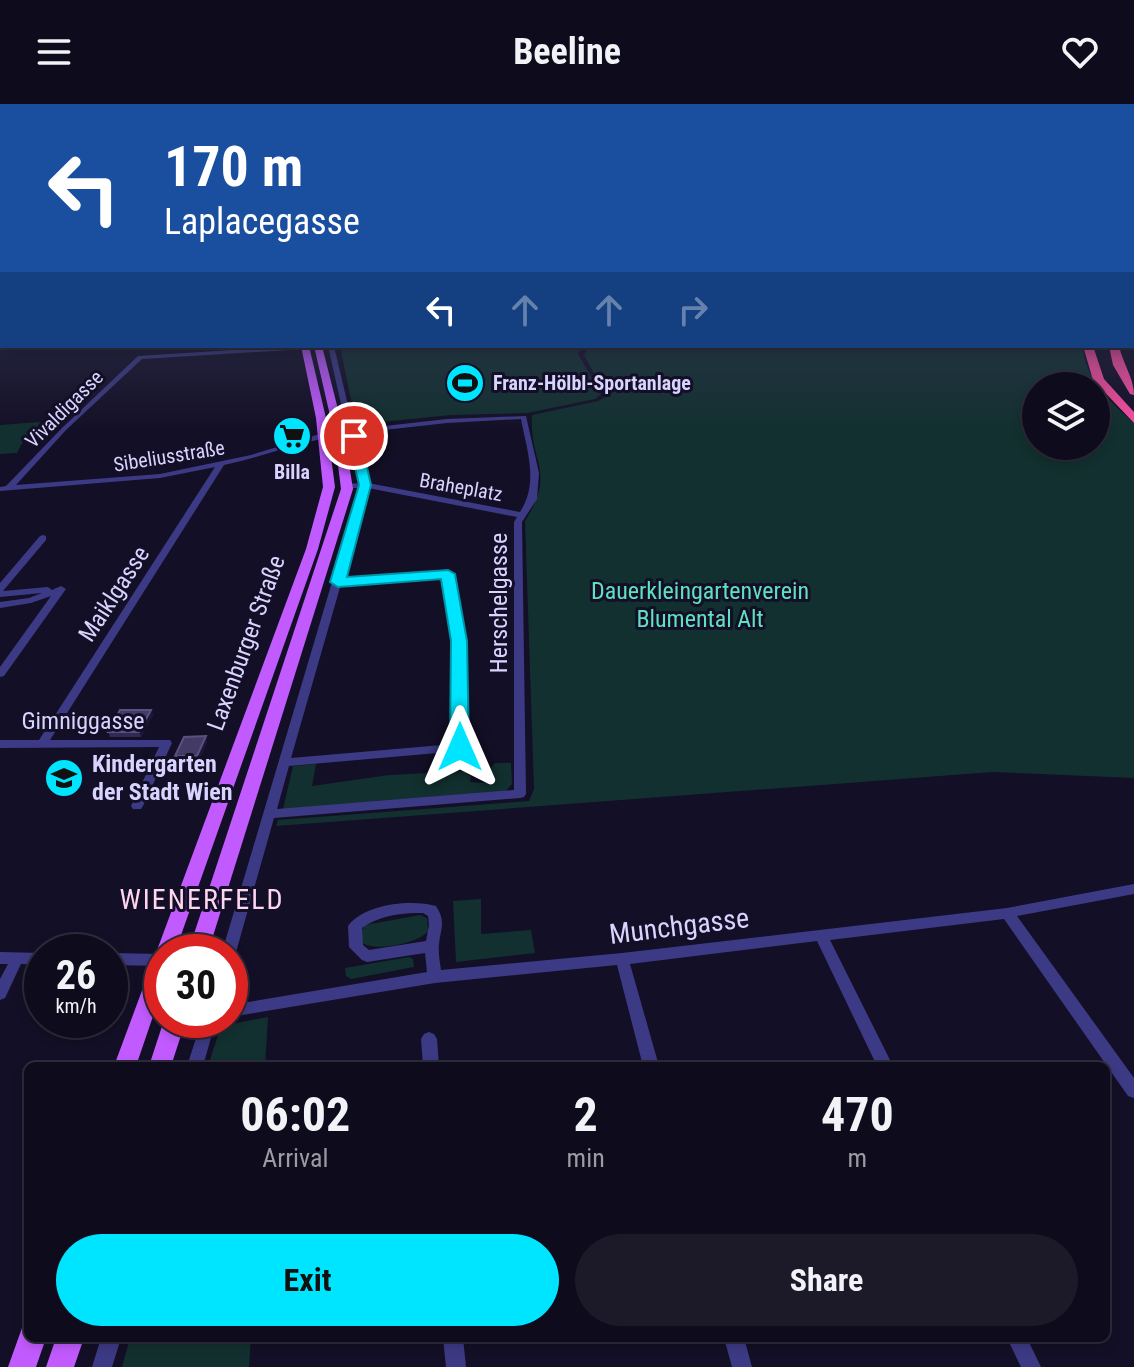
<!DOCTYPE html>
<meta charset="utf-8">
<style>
:root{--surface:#0e0b1c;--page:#1c1929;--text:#f1f3f6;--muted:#9b9ba3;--line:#2e2b3b;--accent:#00e5ff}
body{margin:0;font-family:"Roboto Condensed",sans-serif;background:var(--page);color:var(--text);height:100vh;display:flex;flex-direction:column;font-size:30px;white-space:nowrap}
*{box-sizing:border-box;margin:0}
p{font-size:26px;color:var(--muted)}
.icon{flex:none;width:44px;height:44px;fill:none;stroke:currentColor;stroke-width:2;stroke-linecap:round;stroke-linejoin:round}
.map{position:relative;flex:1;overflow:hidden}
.drawer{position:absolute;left:24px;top:958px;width:1086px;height:280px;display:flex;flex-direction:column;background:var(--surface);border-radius:12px;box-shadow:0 4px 12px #0003,0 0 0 2px var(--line)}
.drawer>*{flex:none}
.banner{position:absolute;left:0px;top:0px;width:1134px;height:244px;box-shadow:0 4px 12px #0003,0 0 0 2px var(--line);background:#1a4fa0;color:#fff;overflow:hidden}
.tools{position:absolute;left:1022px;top:268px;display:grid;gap:16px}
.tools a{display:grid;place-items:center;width:88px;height:88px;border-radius:50%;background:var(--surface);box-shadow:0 4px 12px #0003,0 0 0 2px var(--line);font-size:40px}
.speed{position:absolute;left:24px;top:830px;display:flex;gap:16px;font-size:40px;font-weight:700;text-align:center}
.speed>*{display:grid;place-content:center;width:104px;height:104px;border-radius:50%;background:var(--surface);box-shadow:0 4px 12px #0003,0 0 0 2px var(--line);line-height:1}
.speed small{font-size:20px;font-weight:400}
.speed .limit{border:12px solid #d22;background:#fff;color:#111}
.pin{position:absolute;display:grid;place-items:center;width:68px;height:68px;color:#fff;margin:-34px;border:4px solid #fff;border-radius:50%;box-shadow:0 2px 8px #0007}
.me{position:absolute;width:88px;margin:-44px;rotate:0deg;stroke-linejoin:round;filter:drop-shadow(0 0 6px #0008)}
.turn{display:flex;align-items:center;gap:28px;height:168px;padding:0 32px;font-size:36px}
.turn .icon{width:104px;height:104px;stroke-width:2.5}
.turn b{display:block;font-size:56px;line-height:68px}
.lanes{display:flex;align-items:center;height:76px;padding:0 32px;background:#0003;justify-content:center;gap:40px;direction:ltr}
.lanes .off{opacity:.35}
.eta{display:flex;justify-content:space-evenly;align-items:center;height:136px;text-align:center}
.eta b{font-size:48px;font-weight:700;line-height:56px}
.cta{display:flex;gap:16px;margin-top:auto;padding:16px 32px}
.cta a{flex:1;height:92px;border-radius:48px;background:var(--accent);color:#111;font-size:32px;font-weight:700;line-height:92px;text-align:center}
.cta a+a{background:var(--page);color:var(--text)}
header{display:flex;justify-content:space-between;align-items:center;height:104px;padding:0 32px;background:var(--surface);font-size:36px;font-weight:700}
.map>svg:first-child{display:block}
.green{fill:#12302f;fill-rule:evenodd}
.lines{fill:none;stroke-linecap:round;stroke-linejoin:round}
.minor{fill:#3d3a85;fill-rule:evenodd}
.primary{fill:#c25bff;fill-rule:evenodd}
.motorway{fill:#ff4fa3;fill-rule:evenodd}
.wall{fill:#312854}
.shaded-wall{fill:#1d163a}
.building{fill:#433a66;stroke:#5a527e;stroke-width:2}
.route{fill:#00e5ff;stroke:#0095a6;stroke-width:2}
.labels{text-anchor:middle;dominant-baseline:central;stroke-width:6;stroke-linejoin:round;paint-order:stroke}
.far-poi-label{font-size:20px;font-weight:bold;fill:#d9d4ff;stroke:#130f26;text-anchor:start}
.far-street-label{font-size:20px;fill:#d9d4ff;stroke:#130f26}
.park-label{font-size:24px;fill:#5fe0c0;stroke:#130f26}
.street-label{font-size:24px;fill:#d9d4ff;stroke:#130f26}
.poi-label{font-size:24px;font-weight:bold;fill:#d9d4ff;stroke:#130f26;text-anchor:start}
.quarter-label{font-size:28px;letter-spacing:2px;fill:#ffd6f0;stroke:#130f26}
.near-street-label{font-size:28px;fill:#d9d4ff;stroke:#130f26}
</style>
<header><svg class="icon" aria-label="menu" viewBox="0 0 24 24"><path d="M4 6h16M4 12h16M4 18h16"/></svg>Beeline<svg class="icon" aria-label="heart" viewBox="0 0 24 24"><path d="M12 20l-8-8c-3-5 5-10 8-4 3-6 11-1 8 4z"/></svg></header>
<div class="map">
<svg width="1134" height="1263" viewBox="0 0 1134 1263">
<rect width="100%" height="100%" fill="#130f26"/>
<path class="green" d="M 340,242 L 583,242 L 578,250 L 601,290 L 595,295 L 528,309 L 451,311 L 342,322 L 340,317 L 354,310 Z
M 589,242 L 1083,242 C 1083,272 1113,301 1134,319 L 1134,674 L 993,668 L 276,722 L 278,716 L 529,697 L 534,685 L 525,417 C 557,366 529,360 532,311 L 598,297 L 607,292 L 584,251 ZM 1036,282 L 1096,282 L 1096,342 L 1036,342 Z
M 40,318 L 32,334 L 24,335 L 17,349 L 0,350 L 0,321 Z
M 495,659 L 511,659 L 512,680 L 505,688 L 283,705 L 293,662 L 316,660 L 312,682 L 389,671 L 464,667 L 471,673 L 470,678 L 488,679 L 489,666 Z
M 481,795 L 481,830 L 531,826 L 535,849 L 456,858 L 453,797 Z
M 420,811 L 427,814 L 428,827 C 420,839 372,849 362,838 L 362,826 L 365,821 Z
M 409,853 L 413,855 L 414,863 L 351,875 L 346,872 L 345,864 Z
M 268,913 L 265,962 L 208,962 L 221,922 Z
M 130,1234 L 251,1234 L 249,1263 L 122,1263 Z"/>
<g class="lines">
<path class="minor" d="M 0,155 L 2,155 L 2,157 L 0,157 Z
M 0,184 L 2,184 L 2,186 L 0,186 Z
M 2,192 L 2,198 L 0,199 L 0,193 Z
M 2,205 L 2,210 L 0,211 L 0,206 Z
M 293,242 L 308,243 L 305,245 L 142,255 L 66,326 L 16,381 L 160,370 L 251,351 L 323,329 L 447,315 L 526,312 L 539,369 L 537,395 L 522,418 L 526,690 L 524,693 L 520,694 L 274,714 L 236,848 L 234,852 L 230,853 L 230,848 L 222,848 L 360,384 L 347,384 L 343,382 L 347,380 L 361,379 L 350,330 C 307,335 266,352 224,361 L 50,636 L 170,636 L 172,639 L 143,702 L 141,705 L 133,705 L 131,702 L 159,643 L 0,644 L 0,636 L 39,636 L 215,363 L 160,374 L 0,387 L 0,383 L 6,382 L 62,324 L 138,252 ZM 521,315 C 527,347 539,379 520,408 L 368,379 L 357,329 L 447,319 ZM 368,384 L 517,413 L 514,418 L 514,686 L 277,705 L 289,662 L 460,647 L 466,643 L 464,537 L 451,468 L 342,475 ZM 444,473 L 454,537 L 454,640 L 291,654 L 341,480 Z
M 328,242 L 334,242 L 350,310 L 335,319 L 332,317 L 333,316 L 343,309 Z
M 43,431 L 46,432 L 46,436 L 3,487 L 48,483 L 52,486 L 61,482 L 66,485 L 4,572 L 0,573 L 0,563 L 51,492 L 31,499 L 0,504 L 0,498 L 29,494 L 42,489 L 0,493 L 0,479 L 40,432 Z
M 1134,780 L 1134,790 L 1017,812 L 1134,974 L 1134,994 L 1128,992 L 1004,815 L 830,836 L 893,962 L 877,962 L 817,837 L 630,860 L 659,962 L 643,962 L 617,861 L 435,879 L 230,913 L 230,901 L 427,868 L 425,849 L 367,858 L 362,856 L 349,843 L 348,822 C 364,800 411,795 436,802 C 446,818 441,823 439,840 C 438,849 440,858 441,866 L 622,849 L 1007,804 ZM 413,809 L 423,809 L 428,812 L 429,821 L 426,837 L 369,846 L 363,841 L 362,824 C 377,813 395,810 413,809 Z
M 0,848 L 42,849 L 42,861 L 21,860 L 5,894 L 0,896 L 0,875 L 8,860 L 0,860 Z
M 110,849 L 162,850 L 162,862 L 110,861 Z
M 202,916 L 216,916 L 203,962 L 187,962 Z
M 429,928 L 434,930 L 437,935 L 439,962 L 423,962 L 421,935 L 424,930 Z
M 101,1234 L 121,1234 L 112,1263 L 92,1263 Z
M 443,1234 L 463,1234 L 466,1263 L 446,1263 Z
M 724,1234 L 744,1234 L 752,1263 L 732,1263 Z
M 1007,1234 L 1027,1234 L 1041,1263 L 1021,1263 Z"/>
<path class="primary" d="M 301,242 L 309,242 L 326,314 L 335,383 L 318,445 L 175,848 L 162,848 L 162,886 L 136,962 L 114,962 L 306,445 L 323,383 L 316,314 Z
M 314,242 L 322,242 L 344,329 L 353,385 L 208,848 L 188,848 L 341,385 L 334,329 Z
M 164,916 L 186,916 L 171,962 L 149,962 Z
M 28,1222 L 28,1234 L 46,1234 L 36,1263 L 8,1263 L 22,1224 Z
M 56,1234 L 84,1234 L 74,1263 L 46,1263 Z"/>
<path class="motorway" d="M 1134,184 L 1134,191 L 1132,192 L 1132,185 Z
M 1134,209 L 1134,217 L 1132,218 L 1132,210 Z
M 1083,242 L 1093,242 L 1104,275 L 1134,308 L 1134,319 L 1093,276 Z
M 1109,242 L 1119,242 C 1123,260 1134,274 1134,291 L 1130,290 L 1113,261 Z"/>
</g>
<path class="wall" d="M 151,606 L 153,611 L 141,633 L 110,633 L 108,628 Z
M 206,632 L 207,638 L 199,657 L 177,658 L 175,652 Z"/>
<path class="shaded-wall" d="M 151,606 L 153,611 L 141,633 L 139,628 Z
M 206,632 L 207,638 L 199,657 L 197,652 Z"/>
<path class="building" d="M 120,606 L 151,606 L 139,628 L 108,628 Z
M 206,632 L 197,652 L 175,652 L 184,633 Z"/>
<linearGradient id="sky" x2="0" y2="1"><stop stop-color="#0a0815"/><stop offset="0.46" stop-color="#333752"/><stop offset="1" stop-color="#333752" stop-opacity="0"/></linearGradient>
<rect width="1134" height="328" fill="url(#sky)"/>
<path class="route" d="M 354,329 L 360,332 L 371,381 L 347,473 L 448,466 L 455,470 L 467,537 L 469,643 L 466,647 L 460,649 L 450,643 L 451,537 L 441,475 L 338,483 L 330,478 L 359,381 L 348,332 Z"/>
<defs>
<g id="stadium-disc" transform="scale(2)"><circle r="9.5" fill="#00e5ff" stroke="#130f26"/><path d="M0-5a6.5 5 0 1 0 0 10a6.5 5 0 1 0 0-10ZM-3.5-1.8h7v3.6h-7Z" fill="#111"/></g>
<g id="supermarket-disc" transform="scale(2)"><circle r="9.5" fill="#00e5ff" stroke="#130f26"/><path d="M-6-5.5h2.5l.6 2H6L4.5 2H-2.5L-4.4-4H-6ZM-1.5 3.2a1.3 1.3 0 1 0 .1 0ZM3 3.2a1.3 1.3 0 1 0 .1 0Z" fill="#111"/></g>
<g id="school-disc" transform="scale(2)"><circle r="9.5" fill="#00e5ff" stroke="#130f26"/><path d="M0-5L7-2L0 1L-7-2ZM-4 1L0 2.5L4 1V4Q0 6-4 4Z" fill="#111"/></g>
</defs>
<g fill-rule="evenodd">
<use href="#stadium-disc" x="465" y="279"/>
<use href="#supermarket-disc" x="292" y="332"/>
<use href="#school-disc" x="64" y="674"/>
</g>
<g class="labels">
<g class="far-poi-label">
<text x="493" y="279">Franz-Hölbl-Sportanlage</text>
<text x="292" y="368" text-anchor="middle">Billa</text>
</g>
<g class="far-street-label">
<text transform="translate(64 305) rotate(-45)">Vivaldigasse</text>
<text transform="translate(169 352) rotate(-9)">Sibeliusstraße</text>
<text transform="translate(461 383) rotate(10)">Braheplatz</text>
</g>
<g class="park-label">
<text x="700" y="487">Dauerkleingartenverein<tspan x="700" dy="28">Blumental Alt</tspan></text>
</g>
<g class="street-label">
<text transform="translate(114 490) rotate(-57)">Maiklgasse</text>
<text transform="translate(499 499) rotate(-90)">Herschelgasse</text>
<text transform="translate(246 539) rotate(-70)">Laxenburger Straße</text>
<text x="83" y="617">Gimniggasse</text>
</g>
<g class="poi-label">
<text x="92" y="660">Kindergarten<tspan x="92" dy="28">der Stadt Wien</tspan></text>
</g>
<g class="quarter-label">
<text x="202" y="795">WIENERFELD</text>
</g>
<g class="near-street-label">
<text transform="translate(679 822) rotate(-7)">Munchgasse</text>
</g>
</g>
</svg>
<div class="tools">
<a><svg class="icon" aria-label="layers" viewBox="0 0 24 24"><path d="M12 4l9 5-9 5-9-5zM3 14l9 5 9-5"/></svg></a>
</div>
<div class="speed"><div>26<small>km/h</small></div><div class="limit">30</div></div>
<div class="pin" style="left:354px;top:332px;background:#d93025"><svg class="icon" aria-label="arrive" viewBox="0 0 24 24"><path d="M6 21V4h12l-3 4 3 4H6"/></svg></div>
<svg class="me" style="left:460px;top:643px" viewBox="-20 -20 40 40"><path d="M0-17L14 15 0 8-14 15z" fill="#00e5ff" stroke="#fff" stroke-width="4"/></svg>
<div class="banner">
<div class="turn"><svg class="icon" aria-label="left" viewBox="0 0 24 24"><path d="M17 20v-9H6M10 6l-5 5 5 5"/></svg><div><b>170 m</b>Laplacegasse</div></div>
<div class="lanes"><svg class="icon" aria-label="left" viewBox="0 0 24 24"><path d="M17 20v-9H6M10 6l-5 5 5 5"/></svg><svg class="icon off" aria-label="ahead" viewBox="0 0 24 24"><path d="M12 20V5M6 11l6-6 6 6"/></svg><svg class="icon off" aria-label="ahead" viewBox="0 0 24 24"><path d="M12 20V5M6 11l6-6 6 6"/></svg><svg class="icon off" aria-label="right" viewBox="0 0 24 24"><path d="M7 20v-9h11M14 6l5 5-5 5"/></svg></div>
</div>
<section class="drawer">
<div class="eta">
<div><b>06:02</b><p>Arrival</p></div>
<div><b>2</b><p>min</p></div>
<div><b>470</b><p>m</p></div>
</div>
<div class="cta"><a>Exit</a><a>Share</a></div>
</section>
</div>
